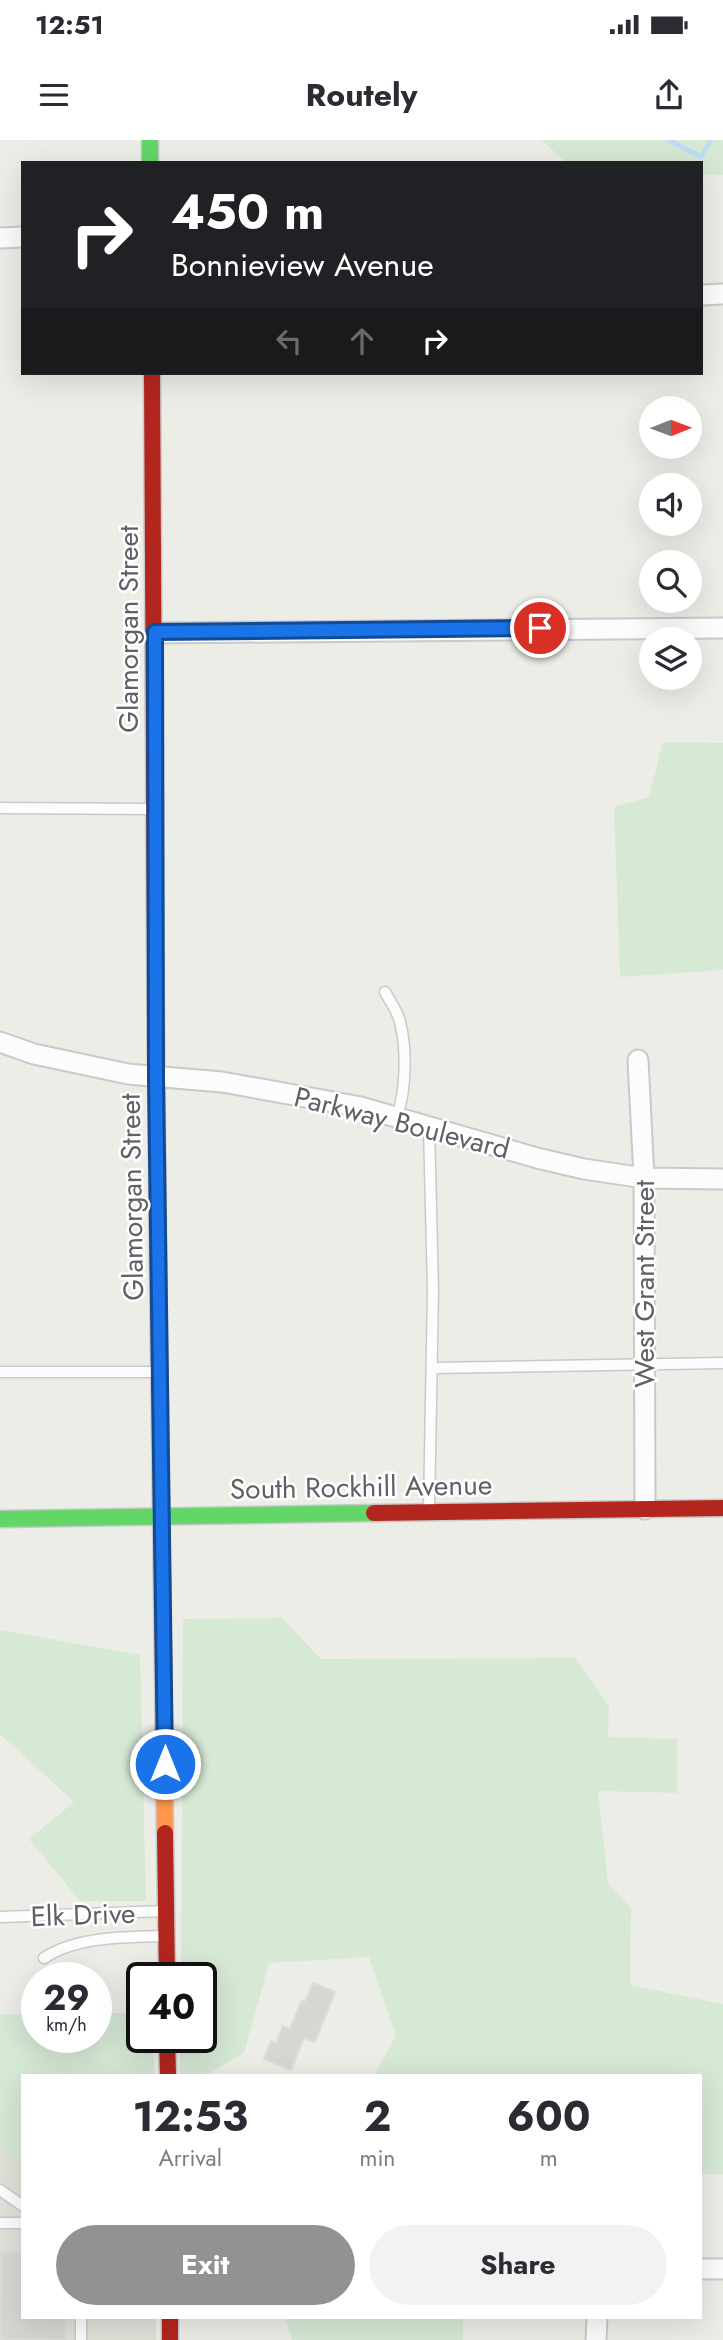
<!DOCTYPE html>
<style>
:root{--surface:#fff;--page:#f2f2f3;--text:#2b2b33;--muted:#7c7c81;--accent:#909294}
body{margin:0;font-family:Jost,sans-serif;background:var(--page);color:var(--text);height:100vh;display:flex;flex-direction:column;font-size:26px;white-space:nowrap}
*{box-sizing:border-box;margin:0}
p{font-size:23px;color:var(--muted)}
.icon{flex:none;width:38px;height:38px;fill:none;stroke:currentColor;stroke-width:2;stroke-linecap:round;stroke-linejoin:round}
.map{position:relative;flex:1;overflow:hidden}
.sheet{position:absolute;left:21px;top:1934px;width:681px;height:245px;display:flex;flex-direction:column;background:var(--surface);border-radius:0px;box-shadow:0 7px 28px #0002}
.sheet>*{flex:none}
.top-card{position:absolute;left:21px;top:21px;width:682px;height:214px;border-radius:0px;box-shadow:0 7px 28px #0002;background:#202124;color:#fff;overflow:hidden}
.needle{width:46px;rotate:89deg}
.tools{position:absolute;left:639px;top:256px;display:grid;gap:14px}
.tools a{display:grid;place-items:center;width:63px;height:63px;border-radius:50%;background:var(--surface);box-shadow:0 7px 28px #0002;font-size:35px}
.speed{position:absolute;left:21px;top:1822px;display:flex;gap:14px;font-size:35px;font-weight:700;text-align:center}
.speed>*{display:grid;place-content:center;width:91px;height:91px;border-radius:50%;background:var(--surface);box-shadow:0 7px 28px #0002;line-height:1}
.speed small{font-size:18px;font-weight:400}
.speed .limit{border:4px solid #111;border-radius:10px;background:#fff;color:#111}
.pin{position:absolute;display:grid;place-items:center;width:60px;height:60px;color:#fff;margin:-30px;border:4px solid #fff;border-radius:50%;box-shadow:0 2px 7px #0007}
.me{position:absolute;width:77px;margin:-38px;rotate:0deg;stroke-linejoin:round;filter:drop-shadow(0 0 5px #0008)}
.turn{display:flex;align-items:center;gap:24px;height:147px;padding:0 35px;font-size:32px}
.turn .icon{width:91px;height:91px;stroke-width:2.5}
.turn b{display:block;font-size:49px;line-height:60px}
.lanes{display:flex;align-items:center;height:66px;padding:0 35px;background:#0003;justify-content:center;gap:35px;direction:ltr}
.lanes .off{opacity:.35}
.eta{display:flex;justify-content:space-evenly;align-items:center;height:119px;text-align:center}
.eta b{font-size:42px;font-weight:700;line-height:49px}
.action{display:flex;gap:14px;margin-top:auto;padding:14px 35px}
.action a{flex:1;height:80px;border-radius:42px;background:var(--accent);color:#fff;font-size:28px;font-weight:700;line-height:80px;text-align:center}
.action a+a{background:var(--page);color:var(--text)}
.status{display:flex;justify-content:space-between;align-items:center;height:49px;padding:0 35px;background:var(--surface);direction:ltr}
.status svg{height:19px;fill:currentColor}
header{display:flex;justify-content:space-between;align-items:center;height:91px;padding:0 35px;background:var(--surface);font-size:32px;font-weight:700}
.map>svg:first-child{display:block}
.education{fill:#e0dfd8}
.green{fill:#d6e9d5}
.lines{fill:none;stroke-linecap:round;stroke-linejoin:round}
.stream{stroke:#bddcf6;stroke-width:5}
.building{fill:#d7d6d3;stroke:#dcdcd8;stroke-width:2}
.lane-casing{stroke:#c9c9c9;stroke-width:13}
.street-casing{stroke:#c9c9c9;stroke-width:23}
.fast-casing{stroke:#c9c9c9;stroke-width:19}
.slow-casing{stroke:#c9c9c9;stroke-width:19}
.jam-casing{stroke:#c9c9c9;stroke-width:19}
.lane{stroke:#fcfcfc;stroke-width:10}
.street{stroke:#fcfcfc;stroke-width:19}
.fast{stroke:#63d668;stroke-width:16}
.slow{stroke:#ff974d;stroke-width:16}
.jam{stroke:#b3261e;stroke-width:16}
.route-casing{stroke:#114b97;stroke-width:18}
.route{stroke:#1a73e8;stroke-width:12}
.labels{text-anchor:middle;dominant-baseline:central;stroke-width:5;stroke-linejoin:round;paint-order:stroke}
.street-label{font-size:28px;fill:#5e6166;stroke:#fff}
</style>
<div class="status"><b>12:51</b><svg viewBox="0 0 49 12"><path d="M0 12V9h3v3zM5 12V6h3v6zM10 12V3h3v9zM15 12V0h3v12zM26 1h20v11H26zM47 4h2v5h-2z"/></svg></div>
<header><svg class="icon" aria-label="menu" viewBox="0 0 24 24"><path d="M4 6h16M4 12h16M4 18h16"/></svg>Routely<svg class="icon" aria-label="share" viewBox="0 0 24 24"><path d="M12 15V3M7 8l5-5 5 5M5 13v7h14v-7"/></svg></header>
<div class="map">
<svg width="723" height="2200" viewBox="0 0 723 2200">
<rect width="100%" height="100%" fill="#edede8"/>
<path class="education" d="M 96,1873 L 142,1873 L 142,1897 L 154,1935 L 23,1936 L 23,2177 L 156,2177 L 156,2200 L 0,2200 L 0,1874 L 37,1874 L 37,1897 L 96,1897 Z"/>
<path class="green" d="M 541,0 L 723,0 L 723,35 L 702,34 L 702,23 L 567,23 Z
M 663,602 L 723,603 L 723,830 L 620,837 L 614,667 L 649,657 Z
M 282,1478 L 321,1519 L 575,1518 L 609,1566 L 608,1597 L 677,1599 L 677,1653 L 598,1651 L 608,1743 L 631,1768 L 630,1845 L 723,1864 L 723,2034 L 700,2034 L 700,1936 L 374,1935 L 396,1896 L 369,1817 L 269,1823 L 244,1913 L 206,1935 L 180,1936 L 180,1897 L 201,1897 L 201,1838 L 181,1837 L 183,1479 Z
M 0,1490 L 140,1515 L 146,1761 L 80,1761 L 29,1699 L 74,1662 L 0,1594 Z
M 96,1873 L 142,1873 L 142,1897 L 153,1897 L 154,1935 L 23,1936 L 23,2026 L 0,2009 L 0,1874 L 37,1874 L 37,1897 L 96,1897 Z
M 285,2177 L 463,2177 L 463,2200 L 292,2200 Z"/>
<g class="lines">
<path class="stream" d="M 669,0 L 701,17 L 711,0"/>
</g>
<path class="building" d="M 313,1843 L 335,1852 L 315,1902 L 304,1898 L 291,1930 L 264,1919 L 271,1901 L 276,1903 L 283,1886 L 290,1889 L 302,1860 L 305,1862 Z
M 0,2112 L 23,2113 L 23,2177 L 65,2177 L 66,2200 L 0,2200 Z"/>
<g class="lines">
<g class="lane-casing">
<path id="lane" d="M 0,668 L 152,669
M 385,852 C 390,861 398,872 400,882 C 407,908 406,951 397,976
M 429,986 L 433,1150 L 429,1370
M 432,1228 L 723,1223
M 0,1232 L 157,1232
M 0,1777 L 166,1771
M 44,1818 C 77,1796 127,1797 166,1796
M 0,2050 L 23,2066
M 0,2083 L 23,2083
M 81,2177 L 81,2200"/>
</g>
<g class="street-casing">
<path id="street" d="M 0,98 L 23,97
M 702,155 L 723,154
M 155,493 L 723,488
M 0,902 L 34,914 L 128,934 L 222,942 L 361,967 L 537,1018 L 584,1029 L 644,1038 L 723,1039
M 638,920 L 644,1038 L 645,1369
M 700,2129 L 723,2129
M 596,2200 L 597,2177"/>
</g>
<g class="fast-casing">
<path id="fast" d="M 150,0 L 150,23
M 155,795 L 158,1124
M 0,1379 L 374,1373"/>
</g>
<g class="slow-casing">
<path id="slow" d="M 158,1124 L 165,1693"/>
</g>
<g class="jam-casing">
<path id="jam" d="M 152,233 L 155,795
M 374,1373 L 723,1368
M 165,1693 L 167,1838
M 167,1897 L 168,1936
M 170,2177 L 170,2200"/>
</g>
<use href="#lane" class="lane"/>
<use href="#street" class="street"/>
<use href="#fast" class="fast"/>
<use href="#slow" class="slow"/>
<use href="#jam" class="jam"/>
</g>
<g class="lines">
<g class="route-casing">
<path id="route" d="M 165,1624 L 156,938 L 155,492 L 540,488"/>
</g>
<use href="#route" class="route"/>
</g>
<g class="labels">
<g class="street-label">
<text transform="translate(128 489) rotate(-90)">Glamorgan Street</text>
<text transform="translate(402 983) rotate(14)">Parkway Boulevard</text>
<text transform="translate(132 1057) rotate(-91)">Glamorgan Street</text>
<text transform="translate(644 1144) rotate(-90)">West Grant Street</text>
<text transform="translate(361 1347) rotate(-1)">South Rockhill Avenue</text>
<text transform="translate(83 1775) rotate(-2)">Elk Drive</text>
</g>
</g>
</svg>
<div class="tools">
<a><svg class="needle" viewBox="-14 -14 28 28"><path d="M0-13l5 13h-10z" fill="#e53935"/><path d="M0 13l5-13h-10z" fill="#7c7c81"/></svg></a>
<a><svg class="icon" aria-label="sound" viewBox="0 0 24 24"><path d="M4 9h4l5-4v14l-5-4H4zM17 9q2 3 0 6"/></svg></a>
<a><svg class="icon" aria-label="search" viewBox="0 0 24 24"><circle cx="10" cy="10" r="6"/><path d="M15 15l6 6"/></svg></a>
<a><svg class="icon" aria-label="layers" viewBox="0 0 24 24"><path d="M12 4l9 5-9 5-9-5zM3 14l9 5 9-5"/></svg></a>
</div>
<div class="speed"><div>29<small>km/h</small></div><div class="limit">40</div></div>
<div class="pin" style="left:540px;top:488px;background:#d93025"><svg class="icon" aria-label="arrive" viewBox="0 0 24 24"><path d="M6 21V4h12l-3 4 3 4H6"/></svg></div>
<svg class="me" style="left:165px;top:1624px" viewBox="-20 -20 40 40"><circle r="17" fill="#1a73e8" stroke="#fff" stroke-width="3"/><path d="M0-11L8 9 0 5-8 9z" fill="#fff"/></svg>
<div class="top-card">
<div class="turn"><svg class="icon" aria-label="right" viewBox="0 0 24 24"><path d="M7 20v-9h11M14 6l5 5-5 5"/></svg><div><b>450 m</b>Bonnieview Avenue</div></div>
<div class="lanes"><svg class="icon off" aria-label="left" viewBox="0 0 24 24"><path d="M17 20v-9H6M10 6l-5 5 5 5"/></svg><svg class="icon off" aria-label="ahead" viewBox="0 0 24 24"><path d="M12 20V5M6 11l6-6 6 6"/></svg><svg class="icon" aria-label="right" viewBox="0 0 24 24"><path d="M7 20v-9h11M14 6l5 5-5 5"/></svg></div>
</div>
<section class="sheet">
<div class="eta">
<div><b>12:53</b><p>Arrival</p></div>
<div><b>2</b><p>min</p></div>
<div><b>600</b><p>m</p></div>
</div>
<div class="action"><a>Exit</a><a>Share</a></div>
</section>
</div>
